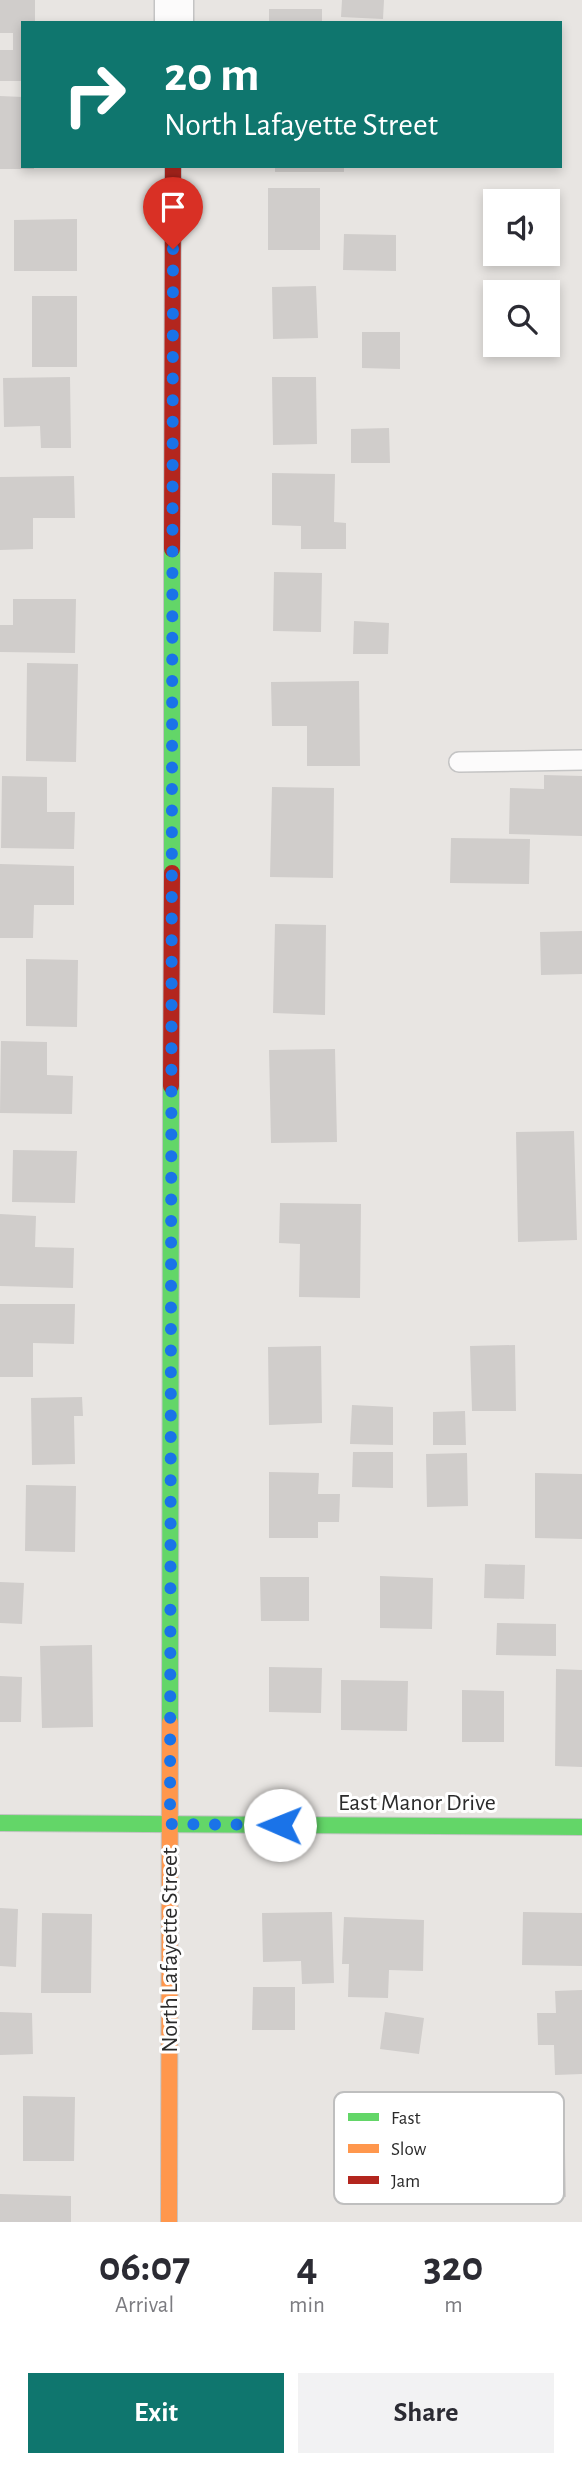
<!DOCTYPE html>
<style>
:root{--surface:#fff;--page:#f2f2f3;--text:#2b2b33;--muted:#7c7c81;--accent:#0f766e}
body{margin:0;font-family:"Alegreya Sans",sans-serif;background:var(--page);color:var(--text);height:100vh;display:flex;flex-direction:column;font-size:26px;white-space:nowrap}
*{box-sizing:border-box;margin:0}
p{font-size:23px;color:var(--muted)}
.icon{flex:none;width:38px;height:38px;fill:none;stroke:currentColor;stroke-width:2;stroke-linecap:round;stroke-linejoin:round}
.map{position:relative;height:2222px;overflow:hidden}
.drawer{display:flex;flex-direction:column;background:var(--surface);flex:1}
.drawer>*{flex:none}
.top-card{position:absolute;left:21px;top:21px;width:541px;height:147px;border-radius:0px;box-shadow:0 4px 10px #0003;background:#0f766e;color:#fff;overflow:hidden}
.buttons{position:absolute;left:483px;top:189px;display:grid;gap:14px}
.buttons a{display:grid;place-items:center;width:77px;height:77px;border-radius:0px;background:var(--surface);box-shadow:0 4px 10px #0003;font-size:35px}
.pin{position:absolute;display:grid;place-items:center;width:60px;height:60px;color:#fff;margin:-72px -30px;border-radius:50% 50% 50% 0;rotate:-45deg;box-shadow:0 0 7px #0007}
.pin .icon{rotate:45deg}
.me{position:absolute;width:77px;margin:-38px;rotate:271deg;stroke-linejoin:round;filter:drop-shadow(0 0 5px #0008)}
.turn{display:flex;align-items:center;gap:24px;height:147px;padding:0 28px;font-size:32px}
.turn .icon{width:91px;height:91px;stroke-width:2.5}
.turn b{display:block;font-size:49px;line-height:60px}
.eta{display:flex;justify-content:space-evenly;align-items:center;height:119px;text-align:center}
.eta b{font-size:42px;font-weight:700;line-height:49px}
.primary-button{display:flex;gap:14px;margin-top:auto;padding:14px 28px}
.primary-button a{flex:1;height:80px;border-radius:0px;background:var(--accent);color:#fff;font-size:28px;font-weight:700;line-height:80px;text-align:center}
.primary-button a+a{background:var(--page);color:var(--text)}
.map>svg:first-child{display:block}
.building{fill:#d0cdcb}
.lines{fill:none;stroke-linecap:round;stroke-linejoin:round}
.lane-casing{stroke:#c4c4c4;stroke-width:22}
.street-casing{stroke:#c4c4c4;stroke-width:41}
.fast-casing{stroke:#c4c4c4;stroke-width:18}
.slow-casing{stroke:#c4c4c4;stroke-width:18}
.jam-casing{stroke:#c4c4c4;stroke-width:18}
.lane{stroke:#fcfbfb;stroke-width:19}
.street{stroke:#fcfbfb;stroke-width:38}
.fast{stroke:#63d668;stroke-width:16}
.slow{stroke:#ff974d;stroke-width:16}
.jam{stroke:#b3261e;stroke-width:16}
.route{stroke:#1a73e8;stroke-width:12;stroke-dasharray:0 21.6}
.labels{text-anchor:middle;dominant-baseline:central;stroke-width:6;stroke-linejoin:round;paint-order:stroke}
.street-label{font-size:24px;fill:#2b2b2b;stroke:#fff}
.key{fill:#fff;stroke:#bfbfbf;stroke-width:2}
.key-label{font-size:19px;fill:#2b2b2b}
</style>
<div class="map">
<svg width="582" height="2222" viewBox="0 0 582 2222">
<rect width="100%" height="100%" fill="#e8e5e2"/>
<path class="building" d="M 0,0 L 35,0 L 35,23 L 23,23 L 23,81 L 0,81 L 0,50 L 13,50 L 13,33 L 0,33 Z
M 342,0 L 384,0 L 383,19 L 341,17 Z
M 269,9 L 322,9 L 322,23 L 269,23 Z
M 0,96 L 23,97 L 23,166 L 34,166 L 34,169 L 0,169 Z
M 275,166 L 344,166 L 344,172 L 275,172 Z
M 268,188 L 320,188 L 320,250 L 268,250 Z
M 77,219 L 77,271 L 14,271 L 14,220 Z
M 344,234 L 396,235 L 396,271 L 343,270 Z
M 316,286 L 318,338 L 273,339 L 272,287 Z
M 32,296 L 77,296 L 77,367 L 32,367 Z
M 362,332 L 400,332 L 400,369 L 362,368 Z
M 70,377 L 71,448 L 41,448 L 40,426 L 4,427 L 3,378 Z
M 272,377 L 316,377 L 317,444 L 273,445 Z
M 389,428 L 390,463 L 351,463 L 351,429 Z
M 272,473 L 335,474 L 334,522 L 346,523 L 346,549 L 301,549 L 301,526 L 272,525 Z
M 74,476 L 75,518 L 33,518 L 33,549 L 0,550 L 0,477 Z
M 274,572 L 322,573 L 321,632 L 273,631 Z
M 13,599 L 76,599 L 75,653 L 0,652 L 0,625 L 13,625 Z
M 354,621 L 389,623 L 388,654 L 353,654 Z
M 27,663 L 78,664 L 76,762 L 26,761 Z
M 359,681 L 360,766 L 307,766 L 307,726 L 272,726 L 271,682 Z
M 544,775 L 582,776 L 582,836 L 509,834 L 510,788 L 544,789 Z
M 2,776 L 47,777 L 47,812 L 75,812 L 74,849 L 1,848 Z
M 272,787 L 334,788 L 333,878 L 270,877 Z
M 451,838 L 530,839 L 529,884 L 450,883 Z
M 0,864 L 74,866 L 74,905 L 34,905 L 33,938 L 0,938 Z
M 275,924 L 326,925 L 325,1015 L 273,1013 Z
M 582,931 L 582,974 L 541,975 L 540,932 Z
M 26,959 L 78,960 L 77,1027 L 26,1026 Z
M 1,1041 L 47,1042 L 47,1075 L 73,1076 L 72,1114 L 0,1113 Z
M 335,1049 L 337,1142 L 271,1143 L 269,1050 Z
M 574,1131 L 577,1240 L 518,1242 L 516,1132 Z
M 13,1150 L 77,1151 L 75,1203 L 12,1202 Z
M 280,1203 L 361,1204 L 360,1298 L 299,1297 L 300,1244 L 279,1243 Z
M 0,1214 L 36,1216 L 35,1247 L 74,1248 L 73,1288 L 0,1286 Z
M 0,1304 L 75,1304 L 74,1344 L 33,1343 L 33,1377 L 0,1377 Z
M 515,1345 L 516,1411 L 472,1411 L 470,1346 Z
M 321,1346 L 322,1423 L 269,1425 L 268,1347 Z
M 82,1397 L 83,1416 L 74,1416 L 75,1464 L 32,1465 L 31,1398 Z
M 352,1405 L 393,1407 L 393,1445 L 350,1444 Z
M 465,1411 L 466,1445 L 433,1445 L 433,1412 Z
M 353,1452 L 393,1452 L 393,1488 L 352,1487 Z
M 467,1453 L 468,1506 L 427,1507 L 426,1454 Z
M 269,1472 L 319,1473 L 318,1494 L 340,1494 L 339,1522 L 318,1522 L 318,1538 L 269,1538 Z
M 535,1473 L 582,1474 L 582,1539 L 535,1538 Z
M 26,1485 L 76,1486 L 75,1552 L 25,1551 Z
M 485,1564 L 525,1565 L 524,1599 L 484,1598 Z
M 380,1576 L 433,1578 L 432,1629 L 380,1628 Z
M 260,1577 L 309,1577 L 309,1621 L 261,1621 Z
M 0,1582 L 24,1583 L 22,1624 L 0,1623 Z
M 497,1623 L 556,1624 L 556,1656 L 496,1655 Z
M 92,1645 L 93,1727 L 42,1728 L 40,1646 Z
M 269,1667 L 322,1668 L 321,1713 L 269,1712 Z
M 556,1669 L 582,1670 L 582,1767 L 555,1766 Z
M 0,1676 L 22,1677 L 21,1722 L 0,1722 Z
M 341,1680 L 408,1681 L 407,1731 L 341,1730 Z
M 462,1690 L 504,1691 L 504,1742 L 462,1742 Z
M 0,1908 L 18,1909 L 16,1967 L 0,1966 Z
M 332,1912 L 334,1983 L 302,1984 L 301,1961 L 263,1962 L 262,1913 Z
M 523,1912 L 582,1913 L 582,1966 L 522,1965 Z
M 42,1913 L 92,1914 L 91,1993 L 41,1993 Z
M 344,1917 L 424,1920 L 423,1971 L 389,1970 L 388,1998 L 348,1997 L 349,1964 L 342,1964 Z
M 253,1987 L 295,1987 L 295,2030 L 252,2030 Z
M 582,1990 L 582,2074 L 555,2075 L 554,2045 L 538,2045 L 537,2013 L 556,2013 L 555,1991 Z
M 0,2012 L 32,2013 L 33,2054 L 0,2055 Z
M 385,2012 L 424,2018 L 419,2054 L 380,2049 Z
M 23,2096 L 75,2097 L 74,2161 L 23,2161 Z
M 564,2106 L 566,2197 L 523,2198 L 521,2107 Z
M 0,2194 L 71,2196 L 71,2222 L 0,2222 Z"/>
<g class="lines">
<g class="lane-casing">
<path id="lane" d="M 459,762 L 582,760"/>
</g>
<g class="street-casing">
<path id="street" d="M 174,23 L 174,0"/>
</g>
<g class="fast-casing">
<path id="fast" d="M 172,873 L 172,549
M 170,1723 L 171,1086
M 0,1823 L 582,1827"/>
</g>
<g class="slow-casing">
<path id="slow" d="M 169,2222 L 170,1723"/>
</g>
<g class="jam-casing">
<path id="jam" d="M 172,549 L 173,166
M 171,1086 L 172,873"/>
</g>
<use href="#lane" class="lane"/>
<use href="#street" class="street"/>
<use href="#fast" class="fast"/>
<use href="#slow" class="slow"/>
<use href="#jam" class="jam"/>
</g>
<g class="lines">
<path class="route" d="M 173,249 L 170,1824 L 280,1825"/>
</g>
<g class="labels">
<g class="street-label">
<text x="417" y="1803">East Manor Drive</text>
<text transform="translate(170 1950) rotate(-90)">North Lafayette Street</text>
</g>
</g>
<rect x="334" y="2092" width="230" height="112" rx="10" class="key"/>
<rect x="348" y="2113" width="31" height="8" fill="#63d668"/>
<rect x="348" y="2144" width="31" height="9" fill="#ff974d"/>
<rect x="348" y="2176" width="31" height="8" fill="#b3261e"/>
<g class="key-label">
<text x="391" y="2124">Fast</text>
<text x="391" y="2155">Slow</text>
<text x="391" y="2187">Jam</text>
</g>
</svg>
<div class="buttons">
<a><svg class="icon" aria-label="sound" viewBox="0 0 24 24"><path d="M4 9h4l5-4v14l-5-4H4zM17 9q2 3 0 6"/></svg></a>
<a><svg class="icon" aria-label="search" viewBox="0 0 24 24"><circle cx="10" cy="10" r="6"/><path d="M15 15l6 6"/></svg></a>
</div>
<div class="pin" style="left:173px;top:249px;background:#d93025"><svg class="icon" aria-label="arrive" viewBox="0 0 24 24"><path d="M6 21V4h12l-3 4 3 4H6"/></svg></div>
<svg class="me" style="left:280px;top:1825px" viewBox="-20 -20 40 40"><circle r="19" fill="#fff"/><path d="M0-13L10 11 0 6-10 11z" fill="#1a73e8"/></svg>
<div class="top-card">
<div class="turn"><svg class="icon" aria-label="right" viewBox="0 0 24 24"><path d="M7 20v-9h11M14 6l5 5-5 5"/></svg><div><b>20 m</b>North Lafayette Street</div></div>
</div>
</div>
<section class="drawer">
<div class="eta">
<div><b>06:07</b><p>Arrival</p></div>
<div><b>4</b><p>min</p></div>
<div><b>320</b><p>m</p></div>
</div>
<div class="primary-button"><a>Exit</a><a>Share</a></div>
</section>
